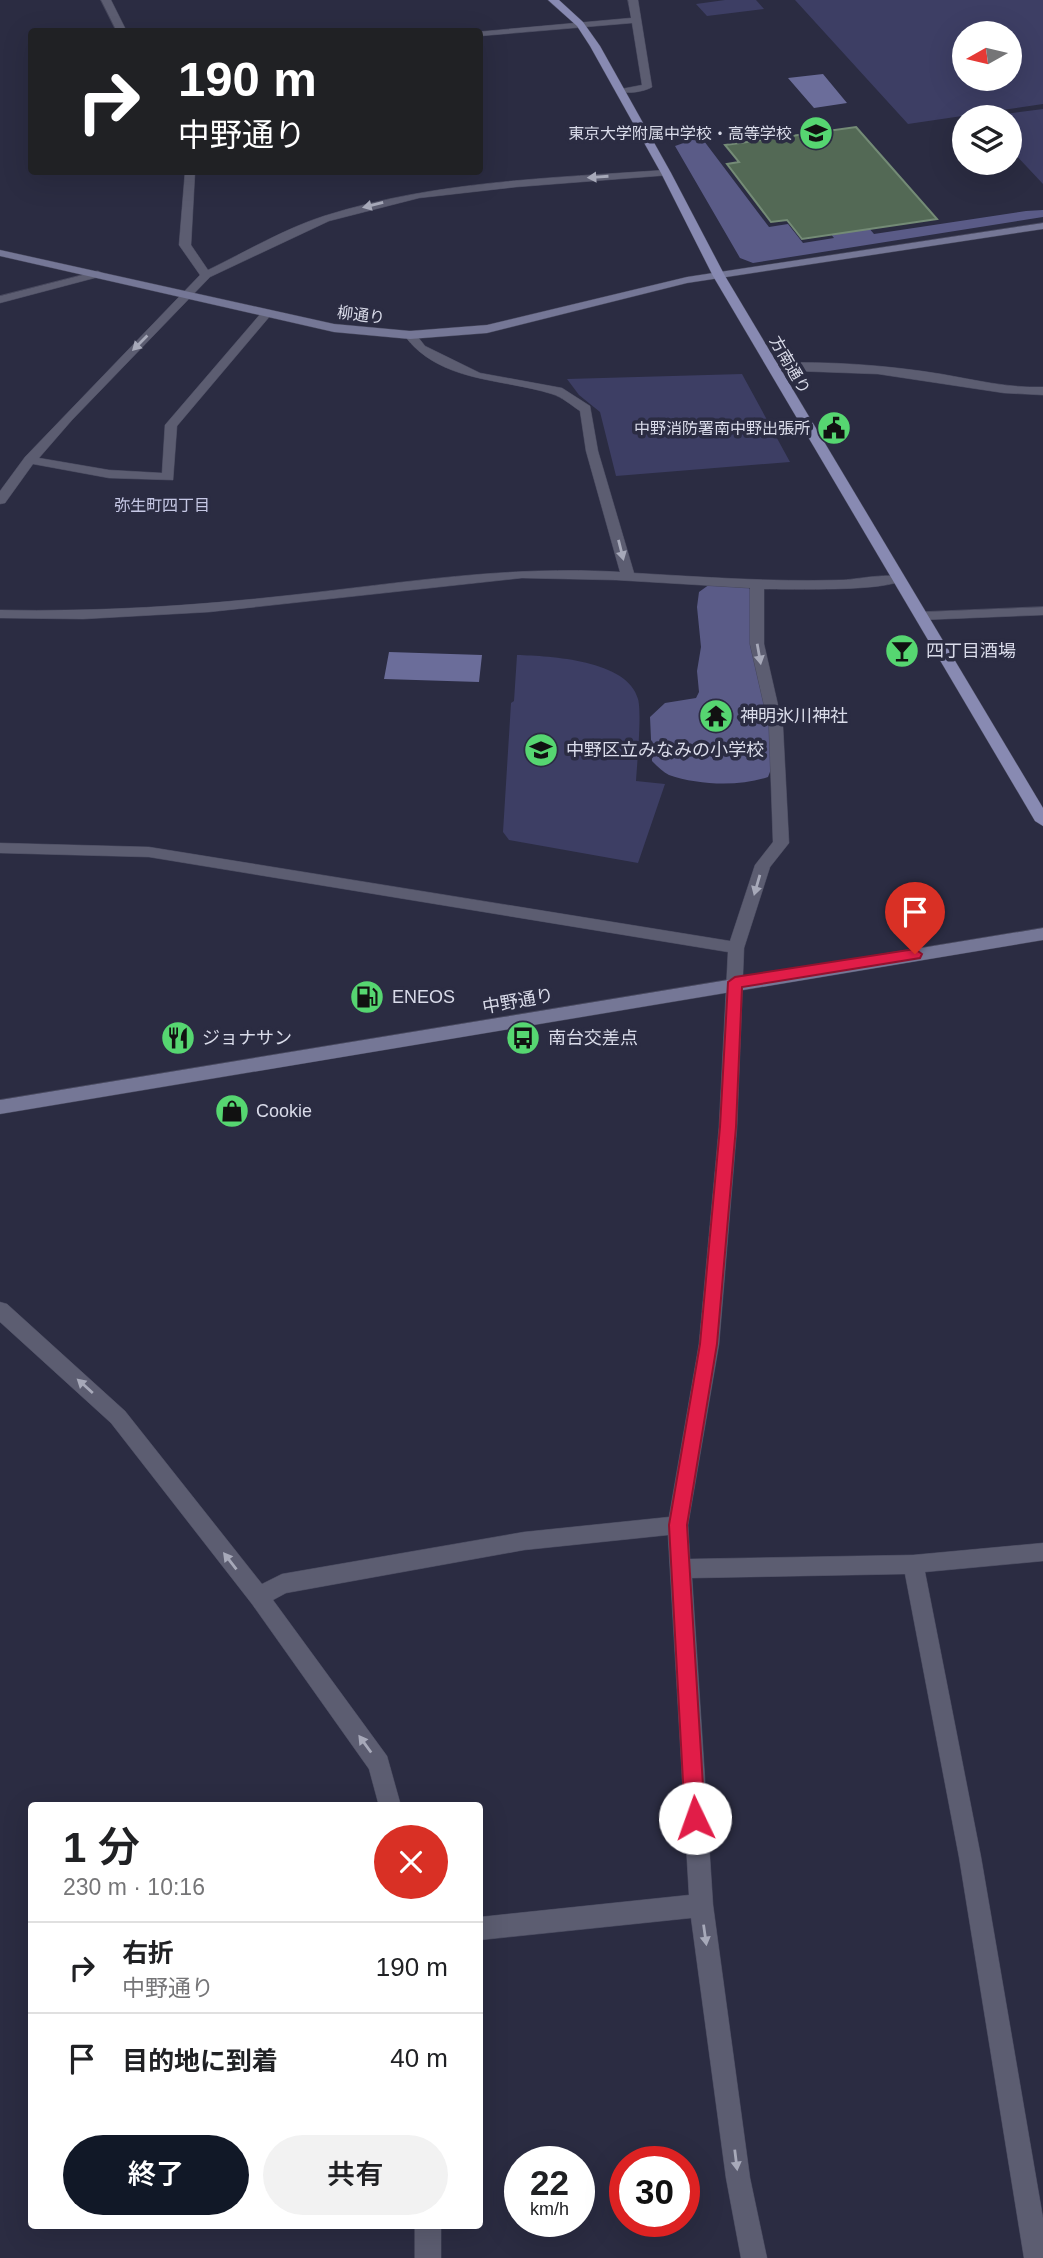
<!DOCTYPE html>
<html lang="ja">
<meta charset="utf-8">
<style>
:root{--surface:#fff;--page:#f2f2f2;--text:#202124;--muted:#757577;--line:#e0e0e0;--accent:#111827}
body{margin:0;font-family:Arial,"Noto Sans JP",sans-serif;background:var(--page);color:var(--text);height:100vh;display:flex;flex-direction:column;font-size:26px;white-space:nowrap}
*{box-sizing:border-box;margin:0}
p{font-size:23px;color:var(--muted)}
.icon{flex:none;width:38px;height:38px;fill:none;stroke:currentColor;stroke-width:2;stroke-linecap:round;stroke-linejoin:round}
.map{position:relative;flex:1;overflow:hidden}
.panel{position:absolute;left:28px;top:1802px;width:455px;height:427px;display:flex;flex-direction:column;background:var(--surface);border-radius:7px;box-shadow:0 7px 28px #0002}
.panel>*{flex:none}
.top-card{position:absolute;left:28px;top:28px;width:455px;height:147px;border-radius:7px;box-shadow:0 7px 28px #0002;background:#202124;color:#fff;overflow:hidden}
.needle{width:46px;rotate:262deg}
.tools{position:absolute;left:952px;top:21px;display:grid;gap:14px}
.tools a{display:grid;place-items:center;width:70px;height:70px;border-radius:50%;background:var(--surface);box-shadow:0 7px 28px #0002;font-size:35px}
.speed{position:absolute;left:504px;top:2146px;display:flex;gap:14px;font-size:35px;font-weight:700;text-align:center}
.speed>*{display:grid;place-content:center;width:91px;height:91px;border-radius:50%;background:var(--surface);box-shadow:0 7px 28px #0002;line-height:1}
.speed small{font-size:18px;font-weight:400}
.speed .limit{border:10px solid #d22;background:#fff;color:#111}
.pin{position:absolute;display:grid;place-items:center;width:60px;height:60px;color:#fff;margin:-72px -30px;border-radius:50% 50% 50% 0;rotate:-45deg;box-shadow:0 0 7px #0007}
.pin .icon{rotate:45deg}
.me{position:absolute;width:77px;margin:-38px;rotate:357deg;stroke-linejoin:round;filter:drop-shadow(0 0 5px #0008)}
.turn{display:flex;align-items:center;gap:24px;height:147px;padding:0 35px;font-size:32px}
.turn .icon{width:91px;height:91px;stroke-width:2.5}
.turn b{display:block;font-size:49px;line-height:60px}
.round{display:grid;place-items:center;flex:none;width:74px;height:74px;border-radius:37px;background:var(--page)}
.headline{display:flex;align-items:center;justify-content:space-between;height:119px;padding:0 35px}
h1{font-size:42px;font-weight:600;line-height:52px}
.action{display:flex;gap:14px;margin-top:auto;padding:14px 35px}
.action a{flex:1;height:80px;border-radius:42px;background:var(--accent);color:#fff;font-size:28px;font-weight:600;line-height:80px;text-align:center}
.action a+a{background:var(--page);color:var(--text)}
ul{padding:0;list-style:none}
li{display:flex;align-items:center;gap:21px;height:91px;padding:0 35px;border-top:2px solid var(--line)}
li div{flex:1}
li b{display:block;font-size:26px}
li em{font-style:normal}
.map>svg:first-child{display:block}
.green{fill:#3d3e64;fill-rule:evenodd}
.forest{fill:#5a5b87}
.water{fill:#6b6d9a}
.building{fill:#536955;stroke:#748b76;stroke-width:2}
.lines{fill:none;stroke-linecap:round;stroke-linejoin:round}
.street-casing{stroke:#47485d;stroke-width:1}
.secondary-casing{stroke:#47485d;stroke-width:1}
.primary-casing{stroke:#47485d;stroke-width:1}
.street{fill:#5c5d71;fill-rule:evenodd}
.secondary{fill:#757796;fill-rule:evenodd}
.primary{fill:#888ab2;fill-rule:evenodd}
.oneway{fill:#a7a9b9}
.route{fill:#e11d48;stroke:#92132f;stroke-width:2}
.labels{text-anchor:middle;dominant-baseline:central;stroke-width:7;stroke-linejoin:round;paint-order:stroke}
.far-poi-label{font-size:16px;fill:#d9dbe9;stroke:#2b2c42;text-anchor:end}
.far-street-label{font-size:16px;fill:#d9dbe9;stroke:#2b2c42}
.far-neighbourhood-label{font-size:16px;fill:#c6c8e5;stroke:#2b2c42}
.poi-label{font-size:18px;fill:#d9dbe9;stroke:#2b2c42;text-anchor:start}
.street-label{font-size:18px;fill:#d9dbe9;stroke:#2b2c42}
</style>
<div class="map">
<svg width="1043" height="2258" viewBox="0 0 1043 2258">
<rect width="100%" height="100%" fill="#2b2c42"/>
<path class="green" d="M 725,0 L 756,0 L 764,9 L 707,16 L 696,4 Z
M 795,0 L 1043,0 L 1043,104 L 908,124 ZM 1010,33 L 1010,79 L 964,79 L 964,33 Z
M 1043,109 L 1043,184 L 1010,149 L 1010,117 L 982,117 Z
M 742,374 L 790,462 L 616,476 L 600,412 L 579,395 L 567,379 Z
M 517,655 C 550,656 628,660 638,699 C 642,713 637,764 636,781 L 665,784 L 638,863 L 509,840 L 503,832 L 511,703 L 514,701 Z"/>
<path class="forest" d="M 692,140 L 704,141 L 769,227 L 788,224 L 803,243 L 834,238 L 813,212 L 850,206 L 874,234 L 1026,211 L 1043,210 L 1043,217 L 753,263 L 740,258 L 675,146 Z
M 717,579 L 745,582 L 751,591 L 756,670 L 783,738 L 768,777 C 739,787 698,785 669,775 C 663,772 657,766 652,761 L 650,717 L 665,703 L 696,698 L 699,692 L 697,671 L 701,647 L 697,607 L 699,592 Z"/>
<path class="water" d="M 823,74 L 847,103 L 814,108 L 788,78 Z
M 389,652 L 482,655 L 479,682 L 384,679 Z"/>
<path class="building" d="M 856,127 L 937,219 L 802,239 L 787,220 L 771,222 L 727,164 L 739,162 L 725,145 Z"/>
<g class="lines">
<g class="street-casing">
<path id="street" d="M 101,0 L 111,0 L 127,32 L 117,32 Z
M 628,0 L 638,0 L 652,87 C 644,92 624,95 616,90 L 642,85 L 632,23 L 480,36 L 480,32 L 476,32 L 631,18 Z
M 666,170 L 671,173 L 670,175 L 516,187 L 419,198 L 329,221 L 210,277 L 72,420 L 39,458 L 109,470 L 162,473 L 165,425 L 262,312 L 270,312 L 270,316 L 177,426 L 173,480 L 109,478 L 33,464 L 5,503 L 0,504 L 0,491 L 25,457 L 200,275 L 179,245 L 185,172 L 195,172 L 191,245 L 208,270 C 245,252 286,228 324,216 C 434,181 551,178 666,170 Z
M 98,271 L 104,274 L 102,276 L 0,303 L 0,296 Z
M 410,331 L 414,332 L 425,346 L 480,373 L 562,388 L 590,406 L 598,451 L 634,573 C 703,577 771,582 840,580 C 855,580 894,571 904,579 C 889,592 789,589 764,589 L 764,644 L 783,727 L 789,843 L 770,867 L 744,948 L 737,1127 L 719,1344 L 688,1525 L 690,1559 L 913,1555 L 1043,1543 L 1043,1561 L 925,1572 L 981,1857 L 1043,2218 L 1043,2258 L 1024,2258 L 959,1857 L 905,1574 L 692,1578 L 713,1905 L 750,2178 L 767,2258 L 741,2258 L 726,2178 L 691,1918 L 480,1940 L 480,1917 L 689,1895 L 668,1535 L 524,1550 L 286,1593 L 273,1600 L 387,1756 L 401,1806 L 379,1806 L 369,1769 L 252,1604 L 111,1423 L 0,1322 L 0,1302 L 7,1304 L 125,1411 L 262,1584 L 282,1574 L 524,1532 L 669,1517 L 699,1344 L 719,1127 L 728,952 L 149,857 L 0,853 L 0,843 L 149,847 L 730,941 L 755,865 L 773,842 L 769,727 L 750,644 L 750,588 L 616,580 L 522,578 L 209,612 L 83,619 L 0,618 L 0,610 C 98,612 195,606 292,595 C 403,583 508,565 620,572 L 586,451 L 580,411 C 571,405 562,397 552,394 C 502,378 439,383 404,335 Z
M 773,363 C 829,361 885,365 941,374 C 975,380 1008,388 1043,387 L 1043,395 L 1004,393 L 878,374 L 769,370 L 769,364 Z
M 1043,607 L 1043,615 L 921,620 L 914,616 L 921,612 Z
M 415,2226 L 441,2226 L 441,2258 L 415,2258 Z"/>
</g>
<g class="secondary-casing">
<path id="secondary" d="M 1043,223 L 1043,229 L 687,283 L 487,333 L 410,339 L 334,332 L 0,256 L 0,250 L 334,324 L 410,331 L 487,325 L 687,277 Z
M 1043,928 L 1043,940 L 0,1114 L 0,1100 Z"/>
</g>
<g class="primary-casing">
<path id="primary" d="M 548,0 L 559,0 L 583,22 L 600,46 L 671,173 L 725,276 L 1043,808 L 1043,826 L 1035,821 L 713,276 L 661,173 L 590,46 L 577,26 Z"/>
</g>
<use href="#street" class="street"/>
<use href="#secondary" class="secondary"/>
<use href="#primary" class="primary"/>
</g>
<defs><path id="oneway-solid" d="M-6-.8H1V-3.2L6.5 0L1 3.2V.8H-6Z" transform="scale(1.75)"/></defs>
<g class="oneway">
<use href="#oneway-solid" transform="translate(598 177) rotate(176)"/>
<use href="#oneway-solid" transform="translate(373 205) rotate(166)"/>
<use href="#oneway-solid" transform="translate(140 343) rotate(135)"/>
<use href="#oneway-solid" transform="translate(621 550) rotate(76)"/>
<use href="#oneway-solid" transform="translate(759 654) rotate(80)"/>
<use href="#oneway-solid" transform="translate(757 885) rotate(106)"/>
<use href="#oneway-solid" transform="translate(85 1386) rotate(-138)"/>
<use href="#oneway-solid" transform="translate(230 1561) rotate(-128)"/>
<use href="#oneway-solid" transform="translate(365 1744) rotate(-126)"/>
<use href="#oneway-solid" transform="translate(705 1935) rotate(82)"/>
<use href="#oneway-solid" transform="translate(736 2160) rotate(83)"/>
</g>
<path class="route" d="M 915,949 L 922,954 L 920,958 L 742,987 L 736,1127 L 717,1344 L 687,1525 L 705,1818 L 702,1825 L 695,1828 L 688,1825 L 685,1818 L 669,1525 L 700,1344 L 720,1127 L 728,982 L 735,977 Z"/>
<defs>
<g id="school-disc" transform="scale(1.75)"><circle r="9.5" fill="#56d671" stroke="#2b2c42"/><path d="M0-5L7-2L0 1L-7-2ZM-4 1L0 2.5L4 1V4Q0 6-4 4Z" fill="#111"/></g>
<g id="civic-disc" transform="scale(1.75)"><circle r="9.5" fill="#56d671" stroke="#2b2c42"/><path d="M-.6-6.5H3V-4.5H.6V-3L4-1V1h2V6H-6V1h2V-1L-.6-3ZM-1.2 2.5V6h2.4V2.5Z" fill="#111"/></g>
<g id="bar-disc" transform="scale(1.75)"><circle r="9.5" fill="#56d671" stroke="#2b2c42"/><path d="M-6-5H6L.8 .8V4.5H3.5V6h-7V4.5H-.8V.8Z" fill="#111"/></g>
<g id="temple-disc" transform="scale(1.75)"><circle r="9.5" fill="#56d671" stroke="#2b2c42"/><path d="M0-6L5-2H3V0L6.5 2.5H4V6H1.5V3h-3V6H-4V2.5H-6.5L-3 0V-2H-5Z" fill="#111"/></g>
<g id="fuel-disc" transform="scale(1.75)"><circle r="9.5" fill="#56d671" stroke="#2b2c42"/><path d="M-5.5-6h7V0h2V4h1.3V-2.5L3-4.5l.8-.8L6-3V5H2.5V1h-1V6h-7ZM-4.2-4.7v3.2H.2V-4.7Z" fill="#111"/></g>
<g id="restaurant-disc" transform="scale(1.75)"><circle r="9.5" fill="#56d671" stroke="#2b2c42"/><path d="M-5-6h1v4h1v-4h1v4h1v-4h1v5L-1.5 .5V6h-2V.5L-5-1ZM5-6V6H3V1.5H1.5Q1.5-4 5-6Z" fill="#111"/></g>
<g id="bus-disc" transform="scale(1.75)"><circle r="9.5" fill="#56d671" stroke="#2b2c42"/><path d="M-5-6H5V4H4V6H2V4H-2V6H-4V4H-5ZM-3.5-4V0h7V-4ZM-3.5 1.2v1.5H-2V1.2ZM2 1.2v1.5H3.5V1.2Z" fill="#111"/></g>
<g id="shop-disc" transform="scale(1.75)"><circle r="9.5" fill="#56d671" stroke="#2b2c42"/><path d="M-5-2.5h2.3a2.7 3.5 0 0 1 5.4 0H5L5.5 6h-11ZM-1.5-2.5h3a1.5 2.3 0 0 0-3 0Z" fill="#111"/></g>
</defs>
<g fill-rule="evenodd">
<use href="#school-disc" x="816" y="133"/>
<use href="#civic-disc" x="834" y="428"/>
<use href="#bar-disc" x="902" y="651"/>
<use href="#temple-disc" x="716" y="716"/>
<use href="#school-disc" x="541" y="750"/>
<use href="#fuel-disc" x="367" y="997"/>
<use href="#restaurant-disc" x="178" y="1038"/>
<use href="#bus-disc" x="523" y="1038"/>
<use href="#shop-disc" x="232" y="1111"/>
</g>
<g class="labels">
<g class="far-poi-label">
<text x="792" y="133">東京大学附属中学校・高等学校</text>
<text x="810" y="428">中野消防署南中野出張所</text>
</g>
<g class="far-street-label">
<text transform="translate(361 315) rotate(7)">柳通り</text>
<text transform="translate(790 365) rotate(60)">方南通り</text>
</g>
<g class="far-neighbourhood-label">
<text x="162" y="505">弥生町四丁目</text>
</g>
<g class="poi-label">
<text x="926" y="651">四丁目酒場</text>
<text x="740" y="716">神明氷川神社</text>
<text x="566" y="750">中野区立みなみの小学校</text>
<text x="392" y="997">ENEOS</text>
<text x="202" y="1038">ジョナサン</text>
<text x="548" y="1038">南台交差点</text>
<text x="256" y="1111">Cookie</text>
</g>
<g class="street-label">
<text transform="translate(518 1001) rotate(-10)">中野通り</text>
</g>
</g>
</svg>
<div class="tools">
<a><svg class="needle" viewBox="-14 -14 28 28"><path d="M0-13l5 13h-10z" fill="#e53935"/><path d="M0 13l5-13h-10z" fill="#757577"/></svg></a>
<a><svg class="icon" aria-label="layers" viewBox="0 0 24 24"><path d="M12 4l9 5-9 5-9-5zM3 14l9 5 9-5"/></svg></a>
</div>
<div class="speed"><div>22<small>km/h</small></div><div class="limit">30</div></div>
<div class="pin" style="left:915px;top:954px;background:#d93025"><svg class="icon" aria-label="arrive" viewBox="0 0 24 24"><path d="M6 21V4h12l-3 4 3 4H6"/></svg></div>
<svg class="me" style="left:695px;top:1818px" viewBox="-20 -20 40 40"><circle r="19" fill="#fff"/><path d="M0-13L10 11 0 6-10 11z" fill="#e11d48"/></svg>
<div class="top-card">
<div class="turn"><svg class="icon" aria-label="right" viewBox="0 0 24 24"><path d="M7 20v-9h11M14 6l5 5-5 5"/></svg><div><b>190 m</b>中野通り</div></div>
</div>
<section class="panel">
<div class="headline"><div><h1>1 分</h1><p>230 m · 10:16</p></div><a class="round" style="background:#d93025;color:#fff"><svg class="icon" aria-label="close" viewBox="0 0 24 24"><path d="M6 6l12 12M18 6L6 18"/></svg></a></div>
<ul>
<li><svg class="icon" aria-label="right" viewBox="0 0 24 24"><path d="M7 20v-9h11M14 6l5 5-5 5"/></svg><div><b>右折</b><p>中野通り</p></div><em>190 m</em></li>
<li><svg class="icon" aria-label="arrive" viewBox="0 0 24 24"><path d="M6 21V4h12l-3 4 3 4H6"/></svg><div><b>目的地に到着</b></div><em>40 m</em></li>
</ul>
<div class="action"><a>終了</a><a>共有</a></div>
</section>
</div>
